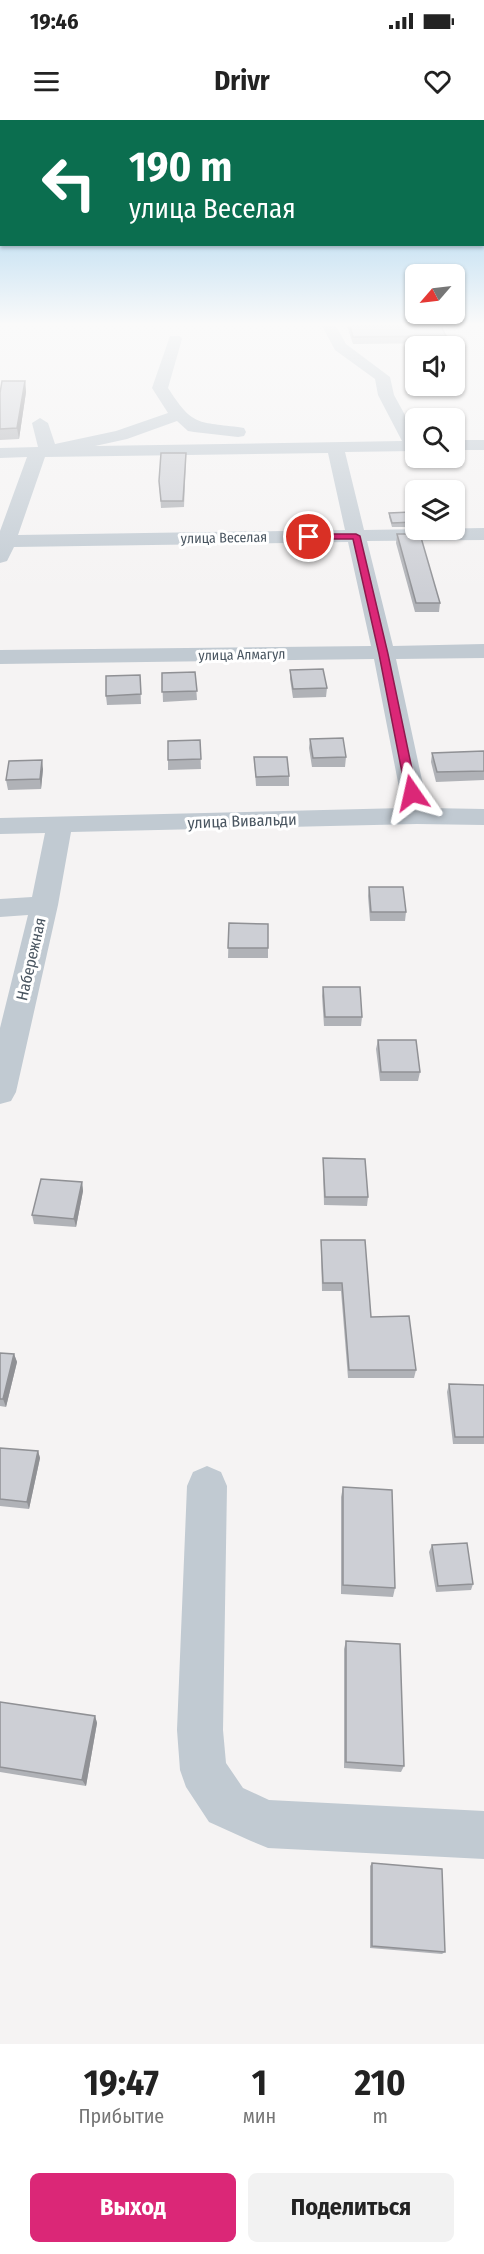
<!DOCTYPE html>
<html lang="ru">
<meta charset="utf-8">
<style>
:root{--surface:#fff;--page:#f2f2f2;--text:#222;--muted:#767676;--accent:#db2777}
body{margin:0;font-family:"Fira Sans Condensed",sans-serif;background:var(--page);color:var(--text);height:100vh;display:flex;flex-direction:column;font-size:22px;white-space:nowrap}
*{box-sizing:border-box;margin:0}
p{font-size:20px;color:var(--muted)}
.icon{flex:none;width:33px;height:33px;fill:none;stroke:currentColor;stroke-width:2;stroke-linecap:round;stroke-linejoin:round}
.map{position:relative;height:1924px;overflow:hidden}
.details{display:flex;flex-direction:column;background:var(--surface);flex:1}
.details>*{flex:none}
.top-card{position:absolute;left:0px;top:0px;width:484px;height:126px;box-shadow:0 2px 4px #0004;background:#0b6e4f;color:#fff;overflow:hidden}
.needle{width:39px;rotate:242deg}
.tools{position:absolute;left:405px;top:144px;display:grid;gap:12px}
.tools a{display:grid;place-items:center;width:60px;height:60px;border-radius:9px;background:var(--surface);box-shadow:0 2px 4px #0004;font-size:30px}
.pin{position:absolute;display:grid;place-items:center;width:51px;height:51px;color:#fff;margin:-26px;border:3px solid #fff;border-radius:50%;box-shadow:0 2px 6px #0007}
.me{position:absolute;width:66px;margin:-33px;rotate:349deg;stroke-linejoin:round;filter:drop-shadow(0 0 4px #0008)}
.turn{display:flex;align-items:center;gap:21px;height:126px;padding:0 30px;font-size:27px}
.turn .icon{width:78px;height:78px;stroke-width:2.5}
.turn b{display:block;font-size:42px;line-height:51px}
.eta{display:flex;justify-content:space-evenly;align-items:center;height:102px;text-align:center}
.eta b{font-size:36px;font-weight:700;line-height:42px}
.primary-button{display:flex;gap:12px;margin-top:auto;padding:12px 30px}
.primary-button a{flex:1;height:69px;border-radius:9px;background:var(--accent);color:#fff;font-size:24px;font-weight:700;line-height:69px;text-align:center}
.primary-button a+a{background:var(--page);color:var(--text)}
.status{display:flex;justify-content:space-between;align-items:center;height:42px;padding:0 30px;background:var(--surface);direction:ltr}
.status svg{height:16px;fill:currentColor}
header{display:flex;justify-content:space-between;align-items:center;height:78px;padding:0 30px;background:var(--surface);font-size:27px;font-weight:700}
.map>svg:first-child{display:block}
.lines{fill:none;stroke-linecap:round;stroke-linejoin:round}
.minor{fill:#c1cad2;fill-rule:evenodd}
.wall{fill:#b0b2b7}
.shaded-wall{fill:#909195}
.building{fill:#cdcfd5;stroke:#909195;stroke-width:1.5}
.route{fill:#db2777;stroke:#8e194d;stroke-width:1.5}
.labels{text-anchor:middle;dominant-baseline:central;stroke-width:6;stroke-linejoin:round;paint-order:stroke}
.far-street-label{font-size:14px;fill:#4a5661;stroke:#fff}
.street-label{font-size:16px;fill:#4a5661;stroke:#fff}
</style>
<div class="status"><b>19:46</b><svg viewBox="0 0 49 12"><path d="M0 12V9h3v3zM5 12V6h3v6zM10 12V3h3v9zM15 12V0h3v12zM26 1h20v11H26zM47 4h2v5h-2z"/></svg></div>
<header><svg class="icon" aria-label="menu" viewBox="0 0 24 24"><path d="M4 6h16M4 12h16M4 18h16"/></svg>Drivr<svg class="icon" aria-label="heart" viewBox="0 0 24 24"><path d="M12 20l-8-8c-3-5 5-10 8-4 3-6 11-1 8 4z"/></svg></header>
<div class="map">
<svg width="484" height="1924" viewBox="0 0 484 1924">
<rect width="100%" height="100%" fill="#f5f3f3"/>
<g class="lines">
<path class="minor" d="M 322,206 L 336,206 L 346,224 L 390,257 L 394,275 L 416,315 L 416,331 L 345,332 L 364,410 L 484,408 L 484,420 L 367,421 L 393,526 L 484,524 L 484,538 L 396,539 L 428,688 L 484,689 L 484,705 L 417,704 L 71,712 L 58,785 L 16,972 L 11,981 L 0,984 L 0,908 L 28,795 L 0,797 L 0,779 L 32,777 L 45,713 L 0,714 L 0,698 L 403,688 L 374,539 L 0,544 L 0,530 L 371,526 L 348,422 L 14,427 L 7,441 L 0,443 L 0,411 L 27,337 L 0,338 L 0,328 L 38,327 L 32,303 L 40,298 L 48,303 L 55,324 L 116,311 L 168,293 L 152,268 L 170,216 L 180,216 L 182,219 L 168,268 C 192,305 196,302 238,307 L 244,308 L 246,312 L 244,316 L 238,317 L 194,312 L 188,311 L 177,301 L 127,319 L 95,326 L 402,321 L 378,275 L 375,259 L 335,230 ZM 328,333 L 345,410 L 18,415 L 45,337 Z
M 454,320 L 484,320 L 484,330 L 454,330 Z
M 207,1346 L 221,1352 L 227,1366 L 223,1610 L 226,1643 L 243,1668 L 269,1680 L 484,1691 L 484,1739 L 268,1728 L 251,1721 L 209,1702 L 186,1667 L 180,1650 L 177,1610 L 187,1366 L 193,1352 Z"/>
</g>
<path class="wall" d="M 347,206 L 441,206 L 446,216 L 445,223 L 353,224 Z
M 25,261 L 26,272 L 19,319 L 0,320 L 0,273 Z
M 186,339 L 184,387 L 161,388 L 159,361 Z
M 389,393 L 414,402 L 414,407 L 392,407 L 389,397 Z
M 397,414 L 440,483 L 439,492 L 415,492 L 396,423 Z
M 290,550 L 327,568 L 326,577 L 293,578 L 290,559 Z
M 195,552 L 197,580 L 163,582 L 162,553 Z
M 140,555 L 141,584 L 107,585 L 106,576 Z
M 310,619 L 346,637 L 345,647 L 312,647 L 309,628 Z
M 200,620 L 201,649 L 168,650 L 168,640 Z
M 484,631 L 484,660 L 436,662 L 431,642 L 432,633 Z
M 254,637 L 289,656 L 289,666 L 256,666 Z
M 43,649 L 41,669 L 8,670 L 6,660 Z
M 369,767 L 406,792 L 405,801 L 370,801 L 368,776 Z
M 229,803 L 268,804 L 268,838 L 228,838 Z
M 323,867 L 362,897 L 361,906 L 324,906 L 322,876 Z
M 378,920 L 420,952 L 418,961 L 380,961 L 376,929 Z
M 323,1038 L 368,1077 L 367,1086 L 324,1085 L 323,1047 Z
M 82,1062 L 83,1071 L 76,1107 L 34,1104 L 32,1095 Z
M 321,1120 L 371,1197 L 416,1250 L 414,1258 L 348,1258 L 341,1171 L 322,1171 L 321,1129 Z
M 0,1233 L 14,1234 L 17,1242 L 6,1287 L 0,1286 Z
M 449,1264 L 484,1265 L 484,1324 L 453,1324 L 447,1272 Z
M 0,1328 L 38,1331 L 40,1338 L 29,1389 L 0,1386 Z
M 343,1367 L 395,1468 L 393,1477 L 341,1474 L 341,1377 Z
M 432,1425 L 473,1464 L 471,1470 L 436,1472 L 429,1432 Z
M 346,1521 L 404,1646 L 401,1652 L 344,1648 L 344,1529 Z
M 0,1582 L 95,1596 L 97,1603 L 86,1666 L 0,1652 Z
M 372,1743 L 445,1832 L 442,1834 L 370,1828 L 370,1746 Z"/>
<path class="shaded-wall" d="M 25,261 L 26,272 L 19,319 L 17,308 Z
M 42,640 L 43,649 L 41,669 L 40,659 Z
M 82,1062 L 83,1071 L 76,1107 L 74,1099 Z
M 14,1234 L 17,1242 L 6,1287 L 3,1279 Z
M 38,1331 L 40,1338 L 29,1389 L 27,1382 Z
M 95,1596 L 97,1603 L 86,1666 L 82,1660 Z"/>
<path class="building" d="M 350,206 L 441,206 L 446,216 L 353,217 Z
M 2,261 L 25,261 L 17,308 L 0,309 L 0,273 Z
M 161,333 L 186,333 L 183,381 L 161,381 L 159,361 Z
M 411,392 L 414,402 L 392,403 L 389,393 Z
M 397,414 L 420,414 L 440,483 L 416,483 Z
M 323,549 L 327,568 L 293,569 L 290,550 Z
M 195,552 L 197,571 L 162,572 L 162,553 Z
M 140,555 L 141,574 L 106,576 L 106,556 Z
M 343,618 L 346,637 L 313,638 L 310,619 Z
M 200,620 L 201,639 L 168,640 L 168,621 Z
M 484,631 L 484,651 L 437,652 L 432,633 Z
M 254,637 L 287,637 L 289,656 L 256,657 Z
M 42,640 L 40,659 L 6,660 L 9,641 Z
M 369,767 L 403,767 L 406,792 L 371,792 Z
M 229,803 L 268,804 L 268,828 L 228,828 Z
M 323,867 L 360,867 L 362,897 L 325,897 Z
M 378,920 L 416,920 L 420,952 L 381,952 Z
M 323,1038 L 365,1039 L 368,1077 L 325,1077 Z
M 41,1059 L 82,1062 L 74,1099 L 32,1095 Z
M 321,1120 L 365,1120 L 371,1197 L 409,1196 L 416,1250 L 349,1250 L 342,1163 L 323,1163 Z
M 0,1233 L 14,1234 L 3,1279 L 0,1279 Z
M 449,1264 L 484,1265 L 484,1317 L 455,1317 Z
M 0,1328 L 38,1331 L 27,1382 L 0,1379 Z
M 343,1367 L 392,1370 L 395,1468 L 343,1465 Z
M 467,1423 L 473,1464 L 438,1466 L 432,1425 Z
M 346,1521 L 400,1524 L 404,1646 L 346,1642 Z
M 0,1582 L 95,1596 L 82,1660 L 0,1647 Z
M 372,1743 L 442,1749 L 445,1832 L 372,1826 Z"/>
<linearGradient id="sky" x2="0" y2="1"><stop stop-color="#85c3ea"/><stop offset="0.43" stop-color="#fafafa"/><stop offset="1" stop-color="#fafafa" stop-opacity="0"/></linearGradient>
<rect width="484" height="475" fill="url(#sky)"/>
<path class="route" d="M 309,414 L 356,414 L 360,416 L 388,534 L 417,673 L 416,675 L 408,675 L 406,673 L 379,534 L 353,419 L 306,419 L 306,415 Z"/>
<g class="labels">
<g class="far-street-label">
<text transform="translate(224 418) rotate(-1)">улица Веселая</text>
<text transform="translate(242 535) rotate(-1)">улица Алмагул</text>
</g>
<g class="street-label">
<text transform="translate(242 701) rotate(-2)">улица Вивальди</text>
<text transform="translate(31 839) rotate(-77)">Набережная</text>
</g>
</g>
</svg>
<div class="tools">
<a><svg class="needle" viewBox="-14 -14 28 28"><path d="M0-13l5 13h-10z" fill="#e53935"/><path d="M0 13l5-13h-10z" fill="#767676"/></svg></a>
<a><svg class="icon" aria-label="sound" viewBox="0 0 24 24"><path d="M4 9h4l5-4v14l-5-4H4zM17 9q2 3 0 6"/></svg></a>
<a><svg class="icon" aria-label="search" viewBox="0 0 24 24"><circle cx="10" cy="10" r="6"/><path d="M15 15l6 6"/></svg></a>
<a><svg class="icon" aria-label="layers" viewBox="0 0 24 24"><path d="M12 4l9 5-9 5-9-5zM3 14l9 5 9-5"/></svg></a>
</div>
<div class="pin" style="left:309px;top:417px;background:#d93025"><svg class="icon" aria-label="arrive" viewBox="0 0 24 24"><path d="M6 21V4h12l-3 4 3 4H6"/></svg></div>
<svg class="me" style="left:412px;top:673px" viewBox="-20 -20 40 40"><path d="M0-17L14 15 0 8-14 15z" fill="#db2777" stroke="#fff" stroke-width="4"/></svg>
<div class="top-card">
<div class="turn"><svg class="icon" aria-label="left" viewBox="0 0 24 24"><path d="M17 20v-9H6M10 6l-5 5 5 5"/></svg><div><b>190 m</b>улица Веселая</div></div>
</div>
</div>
<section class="details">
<div class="eta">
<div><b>19:47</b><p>Прибытие</p></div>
<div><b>1</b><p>мин</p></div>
<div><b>210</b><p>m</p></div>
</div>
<div class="primary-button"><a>Выход</a><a>Поделиться</a></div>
</section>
